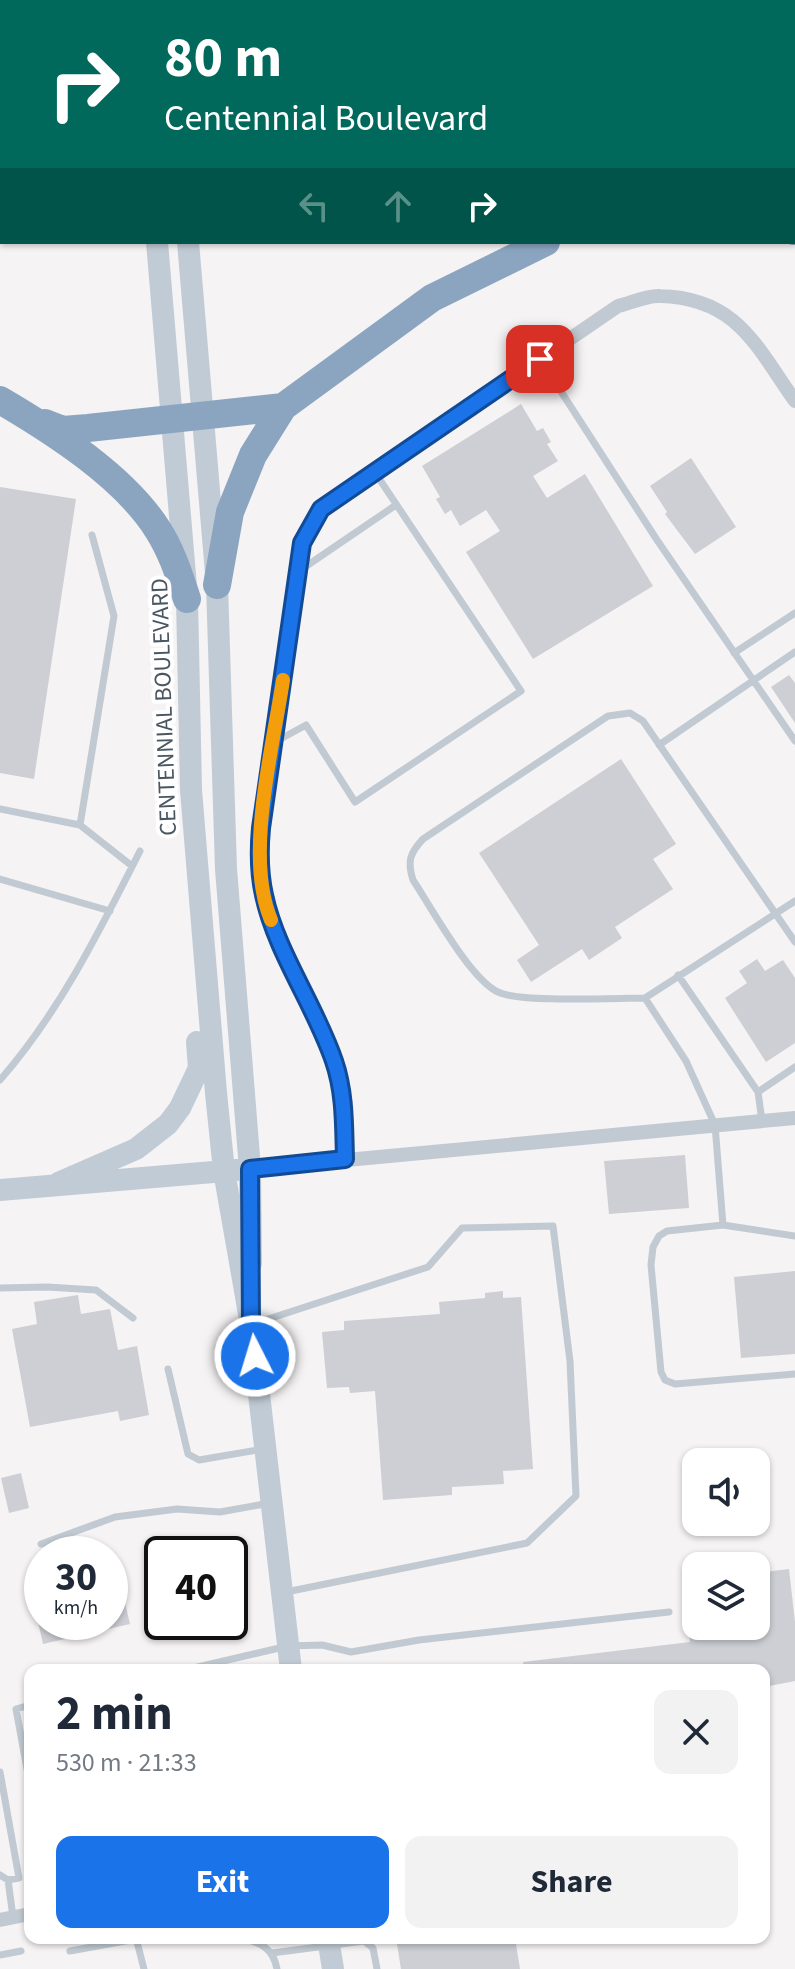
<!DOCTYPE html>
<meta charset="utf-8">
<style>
:root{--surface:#fff;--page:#f2f2f3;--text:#1f2937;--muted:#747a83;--accent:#1a73e8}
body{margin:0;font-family:"Source Sans 3",sans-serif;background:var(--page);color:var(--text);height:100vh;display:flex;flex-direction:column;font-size:30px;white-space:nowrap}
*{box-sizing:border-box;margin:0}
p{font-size:26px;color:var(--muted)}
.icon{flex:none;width:44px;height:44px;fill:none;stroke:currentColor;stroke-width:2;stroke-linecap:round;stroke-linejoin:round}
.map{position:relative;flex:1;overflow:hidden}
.sheet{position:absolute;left:24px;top:1664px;width:746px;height:280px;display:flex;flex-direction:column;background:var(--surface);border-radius:16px;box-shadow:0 2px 6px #0004}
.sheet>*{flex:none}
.hud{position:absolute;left:0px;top:0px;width:796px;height:244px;box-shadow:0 2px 6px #0004;background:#00695c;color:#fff;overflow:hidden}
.buttons{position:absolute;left:682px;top:1448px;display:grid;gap:16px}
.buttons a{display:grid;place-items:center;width:88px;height:88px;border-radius:16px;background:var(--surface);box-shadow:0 2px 6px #0004;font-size:40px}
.speed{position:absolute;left:24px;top:1536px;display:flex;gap:16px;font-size:40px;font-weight:700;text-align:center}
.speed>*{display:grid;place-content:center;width:104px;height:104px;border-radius:50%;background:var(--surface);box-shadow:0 2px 6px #0004;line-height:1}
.speed small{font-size:20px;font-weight:400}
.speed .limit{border:4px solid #111;border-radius:12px;background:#fff;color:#111}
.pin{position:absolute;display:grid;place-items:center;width:68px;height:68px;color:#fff;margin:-34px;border-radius:16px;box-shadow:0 4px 12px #0006}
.me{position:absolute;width:88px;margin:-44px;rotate:355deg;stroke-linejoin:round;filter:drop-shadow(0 0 6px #0008)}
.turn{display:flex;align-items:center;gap:28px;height:168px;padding:0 32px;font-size:36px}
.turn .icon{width:104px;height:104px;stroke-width:2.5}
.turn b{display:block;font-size:56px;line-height:68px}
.lanes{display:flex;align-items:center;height:76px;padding:0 32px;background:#0003;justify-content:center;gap:40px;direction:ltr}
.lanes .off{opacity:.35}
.round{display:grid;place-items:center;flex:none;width:84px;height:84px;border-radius:16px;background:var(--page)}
.headline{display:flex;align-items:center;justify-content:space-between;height:136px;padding:0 32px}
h1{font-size:48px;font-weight:700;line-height:60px}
.primary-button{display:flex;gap:16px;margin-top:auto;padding:16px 32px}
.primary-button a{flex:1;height:92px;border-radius:16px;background:var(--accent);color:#fff;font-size:32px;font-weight:700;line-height:92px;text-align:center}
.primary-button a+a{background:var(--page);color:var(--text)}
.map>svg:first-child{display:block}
.building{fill:#cdcfd5}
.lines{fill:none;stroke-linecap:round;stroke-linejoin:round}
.lane{stroke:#c1cad2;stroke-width:7}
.street{stroke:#c1cad2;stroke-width:14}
.secondary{stroke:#c1cbd6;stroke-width:22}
.highway{stroke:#8ba5c1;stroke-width:28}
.route-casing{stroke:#114b97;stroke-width:20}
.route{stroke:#1a73e8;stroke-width:14}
.slow{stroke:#f59e0b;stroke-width:14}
.labels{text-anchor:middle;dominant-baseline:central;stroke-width:8;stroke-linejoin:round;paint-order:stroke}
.street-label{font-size:24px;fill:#4a5661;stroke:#fff}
</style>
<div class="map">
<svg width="795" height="1969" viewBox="0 0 795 1969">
<rect width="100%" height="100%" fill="#f5f3f3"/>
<path class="building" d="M 521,404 L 537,431 L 543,428 L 551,442 L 547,444 L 558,461 L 533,476 L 547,498 L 585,474 L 653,586 L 533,659 L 466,552 L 500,531 L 486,510 L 460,526 L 451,510 L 445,514 L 436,499 L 440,497 L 422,466 Z
M 691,458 L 736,527 L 695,554 L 665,514 L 667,512 L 650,486 Z
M 0,487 L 76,499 L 34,779 L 0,773 Z
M 789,675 L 795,683 L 795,723 L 771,687 Z
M 621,759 L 676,844 L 653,859 L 673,889 L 615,927 L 622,938 L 589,960 L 582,949 L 531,982 L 517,960 L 539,945 L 479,853 Z
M 757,959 L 765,971 L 783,960 L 795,978 L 795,1043 L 766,1062 L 725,998 L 747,983 L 739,971 Z
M 685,1155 L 689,1208 L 609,1214 L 604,1161 Z
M 795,1271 L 795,1354 L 741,1358 L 734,1277 Z
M 503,1291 L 503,1298 L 521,1297 L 533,1469 L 503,1471 L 504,1484 L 452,1487 L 452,1495 L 383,1500 L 375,1391 L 350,1393 L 349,1387 L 327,1388 L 322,1332 L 344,1330 L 344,1321 L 440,1314 L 439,1302 L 485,1298 L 485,1293 Z
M 78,1295 L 81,1314 L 110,1309 L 118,1350 L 137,1346 L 149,1415 L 120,1421 L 118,1411 L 30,1427 L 12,1329 L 37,1324 L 34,1302 Z
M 21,1473 L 29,1508 L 9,1513 L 1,1478 Z
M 110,1560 L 115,1560 L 130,1624 L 43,1644 L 38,1622 L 110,1622 Z
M 789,1569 L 795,1622 L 795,1681 L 764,1687 L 764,1670 L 524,1670 L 523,1662 L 690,1642 L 688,1626 L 756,1626 L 756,1573 Z
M 696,1580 L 696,1623 L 688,1624 L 683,1582 Z
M 396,1938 L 515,1938 L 520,1969 L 401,1969 Z"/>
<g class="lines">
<path class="lane" d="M 540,359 L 657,540 L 795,741
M 299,571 L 396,505
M 734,653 L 795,613
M 275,742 L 306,725 L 355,802 L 521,691 L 374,471
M 659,745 L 795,652
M 0,809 L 80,825 L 132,866
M 80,825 L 114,616 L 92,535
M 0,879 L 110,911
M 678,975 L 758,1092 L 795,1067
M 645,998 C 614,998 521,1003 498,992 C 470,979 431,907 413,880 C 407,861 410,853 423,839 L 608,716 L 630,713 L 643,721 L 795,942
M 0,1080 C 59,1013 100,930 140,851
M 758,1092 L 762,1121
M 723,1225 L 715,1125 L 686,1061 L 645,998 L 795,901
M 795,1236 L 723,1225 L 667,1231 L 659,1236 L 653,1247 L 651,1265 L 661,1372 L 665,1380 L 675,1384 L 795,1374
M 0,1288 L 47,1287 L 96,1290 L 133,1318
M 253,1324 L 428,1267 L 462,1228 L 553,1226 L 570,1361 L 576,1496 L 527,1543 L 286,1592
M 168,1369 L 188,1454 L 199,1460 L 263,1449
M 41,1544 L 115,1517 L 177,1509 L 220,1512 L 270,1503
M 185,1670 L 288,1646 L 322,1645 L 351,1652 L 419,1640 L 669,1612
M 30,1705 L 16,1709 L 30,1785
M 0,1772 L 19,1878 L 8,1880
M 0,1875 L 8,1880 L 13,1917
M 136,1938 L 144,1969
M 243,1938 C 262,1944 273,1948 277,1969
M 70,1951 L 136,1939
M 272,1953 L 364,1941 L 373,1948 L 377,1969
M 0,1955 L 21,1951"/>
<path class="street" d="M 345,1159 L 343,1104 L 339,1077 L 325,1037 L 269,916 L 260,871 L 261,828 L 297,572 L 302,543 L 321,509 L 618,306 C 631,303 647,295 660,296 C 737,298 756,346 795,401
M 250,1169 L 795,1118
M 0,1920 L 30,1914"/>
<path class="secondary" d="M 157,242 L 187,599 L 191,790 L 216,1093 L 224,1171 L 251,1325 L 291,1670
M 188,242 L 217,585 L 226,869 L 250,1169 L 251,1263
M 58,1183 L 136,1149 L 168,1124 L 180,1108 L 199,1068 L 197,1042
M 0,1190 L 237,1170
M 328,1938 L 333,1969"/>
<path class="highway" d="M 125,0 L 125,2
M 171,0 L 171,2
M 697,0 L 698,2
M 615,2 L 615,0
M 794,129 L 795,130
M 794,172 L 795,173
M 0,177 L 2,177
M 0,207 L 2,206
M 794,231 L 795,231
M 0,400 C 53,431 125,477 158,530 C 172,552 179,575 187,599
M 45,423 L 63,430 L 88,428 L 283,407
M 217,585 L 230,512 L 253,455 L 283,407 L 432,298 L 546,242"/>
</g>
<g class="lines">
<g class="route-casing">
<path id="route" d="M 255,1356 L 251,1325 L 250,1169 L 345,1159 C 344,1126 345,1093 334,1061 C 315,1005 276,952 264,895 C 259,873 259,850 261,828 L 302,543 L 321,509 L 540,359"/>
</g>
<use href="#route" class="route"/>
<path class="slow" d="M 271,920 C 244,857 273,747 283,680"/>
</g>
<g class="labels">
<g class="street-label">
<text transform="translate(164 707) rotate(-92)">CENTENNIAL BOULEVARD</text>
</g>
</g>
</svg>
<div class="buttons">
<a><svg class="icon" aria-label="sound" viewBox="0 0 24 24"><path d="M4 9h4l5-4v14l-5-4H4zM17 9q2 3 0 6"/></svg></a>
<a><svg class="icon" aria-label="layers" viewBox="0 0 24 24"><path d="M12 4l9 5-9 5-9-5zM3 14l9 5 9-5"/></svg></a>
</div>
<div class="speed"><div>30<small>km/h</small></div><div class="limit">40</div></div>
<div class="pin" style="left:540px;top:359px;background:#d93025"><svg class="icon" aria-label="arrive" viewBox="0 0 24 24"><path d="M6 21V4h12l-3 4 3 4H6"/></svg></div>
<svg class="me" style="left:255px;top:1356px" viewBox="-20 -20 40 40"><circle r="17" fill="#1a73e8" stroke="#fff" stroke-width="3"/><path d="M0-11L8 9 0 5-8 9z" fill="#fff"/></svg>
<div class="hud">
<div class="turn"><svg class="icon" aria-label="right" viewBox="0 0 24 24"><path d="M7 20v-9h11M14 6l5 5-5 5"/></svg><div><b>80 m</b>Centennial Boulevard</div></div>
<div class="lanes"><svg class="icon off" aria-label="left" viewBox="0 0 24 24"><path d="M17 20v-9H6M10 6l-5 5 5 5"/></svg><svg class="icon off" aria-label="ahead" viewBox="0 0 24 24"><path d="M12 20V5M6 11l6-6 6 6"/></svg><svg class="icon" aria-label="right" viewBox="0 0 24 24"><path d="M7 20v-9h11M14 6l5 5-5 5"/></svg></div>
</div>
<section class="sheet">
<div class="headline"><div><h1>2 min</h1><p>530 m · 21:33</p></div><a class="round"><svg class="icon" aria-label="close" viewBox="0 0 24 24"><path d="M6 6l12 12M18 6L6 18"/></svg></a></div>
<div class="primary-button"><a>Exit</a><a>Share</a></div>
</section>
</div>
